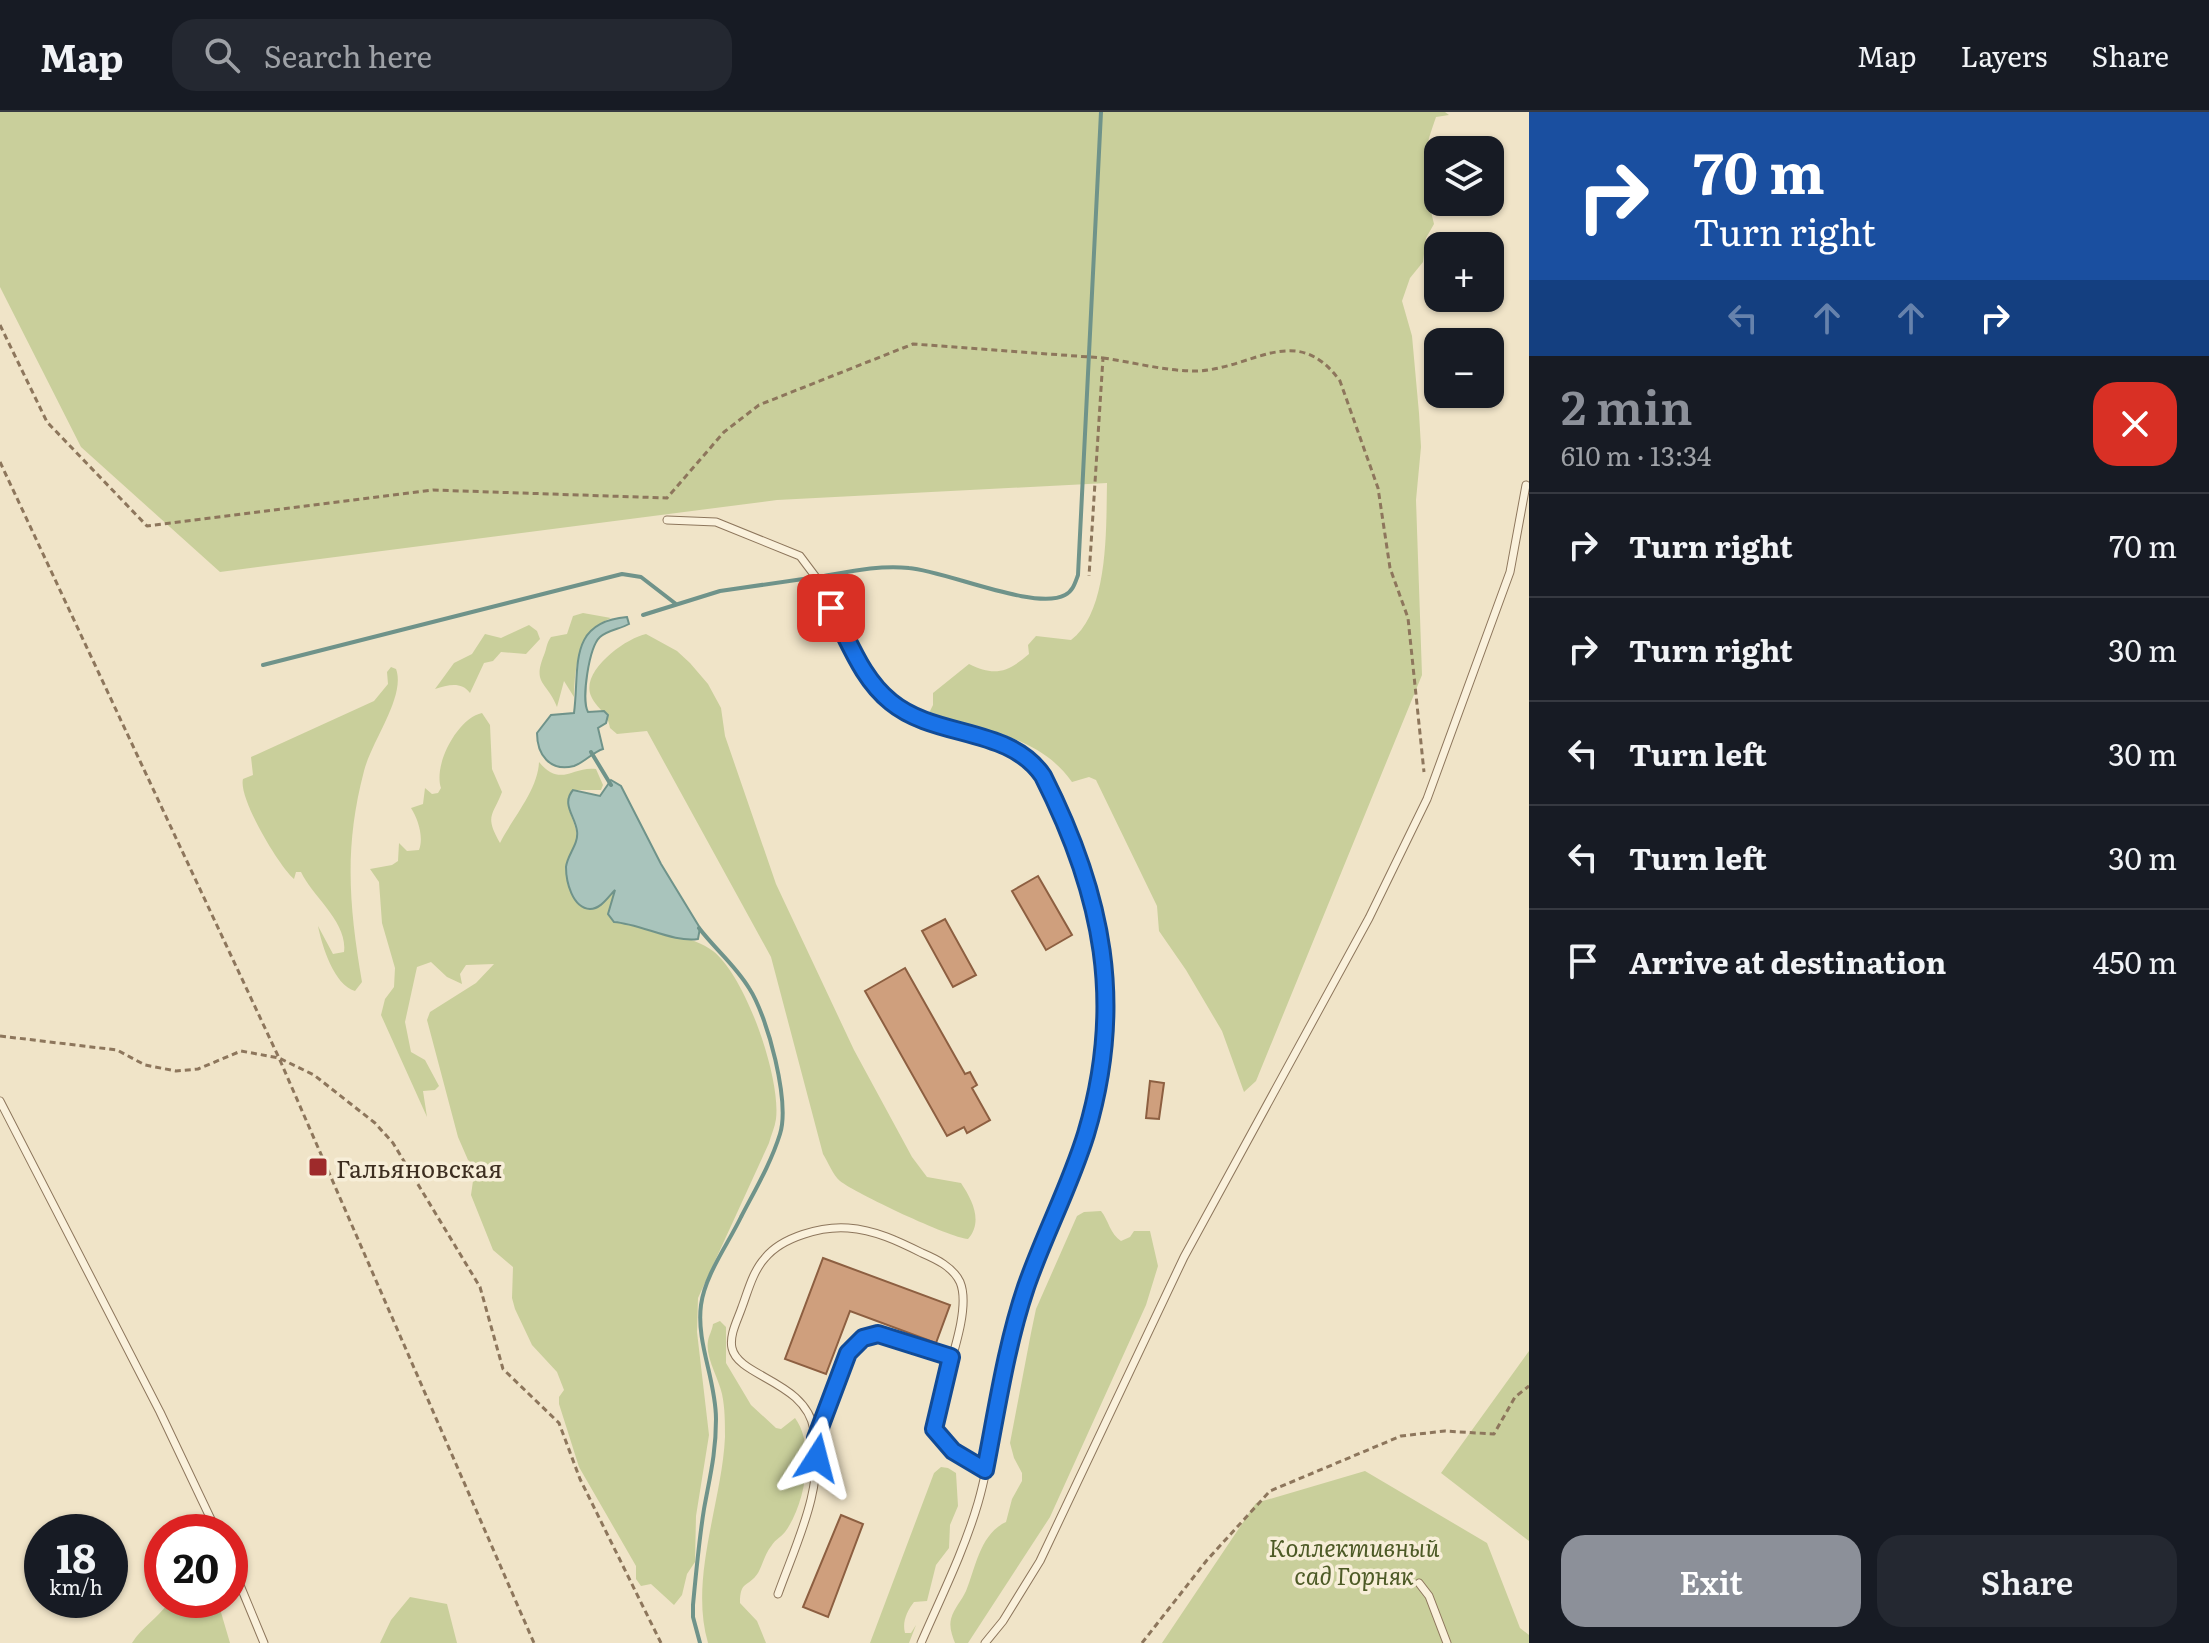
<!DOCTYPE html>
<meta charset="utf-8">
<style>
:root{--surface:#171b24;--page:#242831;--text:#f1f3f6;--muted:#9ea1a6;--line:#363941;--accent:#8c9099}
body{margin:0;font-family:Literata,serif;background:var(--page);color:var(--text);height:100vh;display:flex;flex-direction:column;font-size:30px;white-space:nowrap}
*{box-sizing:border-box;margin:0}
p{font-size:26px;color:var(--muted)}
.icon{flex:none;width:44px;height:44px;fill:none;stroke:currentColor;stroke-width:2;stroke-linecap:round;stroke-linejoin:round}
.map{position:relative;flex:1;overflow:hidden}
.details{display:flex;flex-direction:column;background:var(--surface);width:680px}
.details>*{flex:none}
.hud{background:#1a4fa0;color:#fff;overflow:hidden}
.tools{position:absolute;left:1424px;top:24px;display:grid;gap:16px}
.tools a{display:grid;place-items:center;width:80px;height:80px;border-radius:16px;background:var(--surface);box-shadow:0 2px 6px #0004;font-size:40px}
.speed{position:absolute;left:24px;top:1402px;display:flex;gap:16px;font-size:40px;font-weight:700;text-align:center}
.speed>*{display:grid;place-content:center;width:104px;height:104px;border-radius:50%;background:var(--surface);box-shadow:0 2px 6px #0004;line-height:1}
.speed small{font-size:20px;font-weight:400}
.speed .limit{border:12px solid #d22;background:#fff;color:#111}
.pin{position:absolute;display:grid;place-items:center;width:68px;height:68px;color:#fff;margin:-34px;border-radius:16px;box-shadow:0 4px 12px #0006}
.me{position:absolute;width:88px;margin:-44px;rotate:9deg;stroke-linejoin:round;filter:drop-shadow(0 0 6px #0008)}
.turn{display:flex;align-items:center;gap:28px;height:168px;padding:0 32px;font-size:36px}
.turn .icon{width:104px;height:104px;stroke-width:2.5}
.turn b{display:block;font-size:56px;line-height:68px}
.lanes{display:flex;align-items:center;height:76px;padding:0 32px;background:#0003;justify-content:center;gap:40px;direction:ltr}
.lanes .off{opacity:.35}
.round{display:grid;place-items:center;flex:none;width:84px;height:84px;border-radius:24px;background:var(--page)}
.overview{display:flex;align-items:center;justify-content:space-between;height:136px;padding:0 32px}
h1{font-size:48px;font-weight:600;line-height:60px;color:var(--accent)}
.primary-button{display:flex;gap:16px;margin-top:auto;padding:16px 32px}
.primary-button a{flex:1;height:92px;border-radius:24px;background:var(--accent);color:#fff;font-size:32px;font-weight:600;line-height:92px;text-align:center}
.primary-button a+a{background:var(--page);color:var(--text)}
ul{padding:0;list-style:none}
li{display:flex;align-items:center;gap:24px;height:104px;padding:0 32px;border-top:2px solid var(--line)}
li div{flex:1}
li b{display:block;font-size:30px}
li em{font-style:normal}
header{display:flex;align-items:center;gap:48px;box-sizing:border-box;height:112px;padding:0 40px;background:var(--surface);border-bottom:2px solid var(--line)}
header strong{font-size:38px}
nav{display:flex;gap:44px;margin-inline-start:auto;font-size:28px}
.search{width:560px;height:72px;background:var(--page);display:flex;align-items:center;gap:20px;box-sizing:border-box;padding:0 28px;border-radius:24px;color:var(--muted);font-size:30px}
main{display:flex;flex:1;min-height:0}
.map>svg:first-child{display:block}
.green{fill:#c9cf9b}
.water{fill:#a9c4bc;stroke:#6f938a;stroke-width:2}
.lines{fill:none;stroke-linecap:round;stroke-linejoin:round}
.stream{stroke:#6f938a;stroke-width:4}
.building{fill:#cf9f7d;stroke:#8d5f41;stroke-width:2}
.lane-casing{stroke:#8d765c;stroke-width:9}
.path{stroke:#8d765c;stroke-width:3;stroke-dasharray:6 4;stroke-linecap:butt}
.lane{stroke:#faf1dc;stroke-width:7}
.route-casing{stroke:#114b97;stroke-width:20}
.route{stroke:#1a73e8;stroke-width:14}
.poi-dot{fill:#9e2a2b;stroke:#f7eed8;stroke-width:3}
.labels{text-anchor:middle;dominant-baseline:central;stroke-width:7;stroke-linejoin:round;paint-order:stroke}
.poi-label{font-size:24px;fill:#3d2e20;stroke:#f7eed8;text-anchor:start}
.park-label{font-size:24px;font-style:italic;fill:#4d5a26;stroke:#f7eed8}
</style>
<header>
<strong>Map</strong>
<div class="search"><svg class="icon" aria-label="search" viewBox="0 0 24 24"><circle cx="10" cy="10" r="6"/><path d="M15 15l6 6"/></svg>Search here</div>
<nav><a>Map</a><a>Layers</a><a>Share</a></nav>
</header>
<main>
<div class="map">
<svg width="1529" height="1531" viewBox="0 0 1529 1531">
<rect width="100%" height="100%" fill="#f0e4c8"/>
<path class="green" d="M 0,0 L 1445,0 L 1449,3 L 1436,5 C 1430,23 1419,49 1431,66 L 1438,66 C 1424,92 1428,84 1434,112 L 1426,126 L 1423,150 L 1410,166 L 1402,189 L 1412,224 L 1419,301 L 1421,335 L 1416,388 L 1422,563 L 1256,969 L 1244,980 L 1222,919 L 1186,858 L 1159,819 L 1157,794 L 1096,668 L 1089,665 L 1072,670 C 1040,624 980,617 929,601 L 933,593 L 933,581 L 969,552 C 995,565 1008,560 1029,542 L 1028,533 L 1036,524 L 1071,528 C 1109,500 1106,416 1107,371 L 777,388 L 220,460 L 81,335 L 0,175 Z
M 583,501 L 611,506 C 578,519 575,553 574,585 L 564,569 L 557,595 C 547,569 532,573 544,543 C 547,536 546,532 551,525 L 567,522 L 573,504 Z
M 529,513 L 537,519 L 540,527 L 526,542 L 501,540 L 493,549 L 484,551 L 470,581 C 461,569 448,573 435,577 L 454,551 L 472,542 L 485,522 L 501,526 Z
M 646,522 L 677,539 L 690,551 L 708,572 L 721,596 L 725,624 L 776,772 L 854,938 L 912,1045 L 927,1065 L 961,1071 C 973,1089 983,1110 968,1127 C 950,1126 855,1081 840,1069 C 833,1063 828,1050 823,1042 L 771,845 L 647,619 L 617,622 L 610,616 C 607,598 598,599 591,584 C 580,559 626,526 646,522 Z
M 391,555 L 396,557 C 406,584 372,628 364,659 C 344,735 349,794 362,870 L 355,879 C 334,873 322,834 318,814 L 333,842 L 344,840 C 348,810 312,784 301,760 L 296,760 L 294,767 C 279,754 238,686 243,667 L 253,663 L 251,645 L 374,589 L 388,572 L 387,560 Z
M 482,601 L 490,613 L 492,657 L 502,680 C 493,704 484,703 500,731 C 512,707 538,678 539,650 C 561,676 572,654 596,657 L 603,673 L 601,678 L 573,678 C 561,695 577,708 577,727 L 599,793 L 616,777 L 614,810 C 637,812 696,825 713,839 C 746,865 781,966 776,1007 C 775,1015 771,1023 769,1031 L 698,1186 L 697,1220 L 709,1323 L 696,1404 L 695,1450 L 687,1462 L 682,1483 L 674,1493 L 651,1472 L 641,1474 L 636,1467 L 636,1454 L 579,1355 L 559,1292 L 559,1285 L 564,1278 L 557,1260 L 532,1233 L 515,1197 L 512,1186 L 513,1155 L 493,1138 L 471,1083 L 473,1069 L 482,1059 L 468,1048 L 458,1025 L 427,908 L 430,900 L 476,871 L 494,852 L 466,853 L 460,862 L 462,872 L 447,865 L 431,850 L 417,855 L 405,910 L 411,940 L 425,948 L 439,974 L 435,978 L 423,979 L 427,1005 L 381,903 L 385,887 L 394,875 L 395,856 L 382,811 L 379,770 L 370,757 L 392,753 L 398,749 L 399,731 L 407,739 L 419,738 C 424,725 418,707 411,696 L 423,692 L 425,676 L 432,682 L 438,681 L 441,676 C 433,652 458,606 482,601 Z
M 1101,1099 C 1109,1109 1110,1122 1121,1129 L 1130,1125 L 1134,1119 L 1150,1119 L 1158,1154 L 1146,1193 L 1050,1405 L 968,1531 L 955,1531 C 952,1523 949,1515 951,1507 C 954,1496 962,1488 966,1479 C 976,1455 980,1422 1006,1410 L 1012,1387 L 1022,1369 L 1022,1361 L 1014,1346 L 1010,1331 L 1031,1221 L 1036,1197 L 1077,1104 L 1084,1100 Z
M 720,1209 L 726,1215 L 726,1251 L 751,1293 L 776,1316 L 781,1317 L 795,1306 C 816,1334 805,1393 785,1420 C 781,1425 775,1428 772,1433 C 765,1441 763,1452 758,1461 C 748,1476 740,1468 740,1491 L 757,1509 L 766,1531 L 708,1531 C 689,1466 722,1391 725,1325 C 725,1311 725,1296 722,1282 C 719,1267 705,1245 708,1229 C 709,1223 712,1219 713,1212 Z
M 1529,1239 L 1529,1429 L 1441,1361 Z
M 941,1355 L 948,1356 L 956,1361 L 958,1394 L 950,1413 L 949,1436 L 936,1453 L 927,1489 L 914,1490 C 907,1499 902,1510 905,1521 L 911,1521 L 916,1513 L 909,1531 L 870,1531 L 934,1361 Z
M 1365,1359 L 1487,1431 L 1520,1516 L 1529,1523 L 1529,1531 L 1162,1531 L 1256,1391 Z
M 410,1485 L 447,1492 L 457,1531 L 380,1531 L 391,1508 Z
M 168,1491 L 220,1497 L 230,1531 L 132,1531 C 142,1515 157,1507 168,1491 Z"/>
<path class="water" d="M 627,505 L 629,512 C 620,517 608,518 600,525 C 589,535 581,588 588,600 L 604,599 L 608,603 L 606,611 L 598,616 L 603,637 C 593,640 585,650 574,654 C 550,660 537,643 537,621 L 551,603 L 574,601 C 580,556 567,510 627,505 Z
M 611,668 L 621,674 L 661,752 L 700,816 L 698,827 C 674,831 641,812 614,810 L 608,802 L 615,778 C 608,785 601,797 590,797 C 572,796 566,769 566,755 C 567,743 579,732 577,719 C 575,704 561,692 573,678 L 600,684 Z"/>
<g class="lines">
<path class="stream" d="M 824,464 C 852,459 880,453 909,456 C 946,459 1035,499 1065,483 C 1073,479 1075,471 1078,463 L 1101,0
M 643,503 L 720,479 L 810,466
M 263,553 L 622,462 L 641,465 L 676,492
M 591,640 L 611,673
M 699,816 C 715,837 735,853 749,876 C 768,905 790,990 780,1022 C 771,1051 755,1078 741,1105 C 728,1132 705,1163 701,1193 C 696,1231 716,1268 716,1307 C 716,1341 710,1364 704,1397 C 699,1428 696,1461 693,1493 L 693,1505 L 700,1531"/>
</g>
<path class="building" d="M 1038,764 L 1072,823 L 1046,838 L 1012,779 Z
M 945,807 L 976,863 L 953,875 L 922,819 Z
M 905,856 L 965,962 L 970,960 L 977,973 L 972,976 L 990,1008 L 967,1021 L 964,1015 L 947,1024 L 865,879 Z
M 1150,969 L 1164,971 L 1159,1007 L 1146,1006 Z
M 823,1146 L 950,1193 L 936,1231 L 850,1199 L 826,1262 L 785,1247 Z
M 841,1403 L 863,1412 L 828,1505 L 803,1495 Z"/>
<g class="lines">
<g class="lane-casing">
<path id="lane" d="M 667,408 L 716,410 L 800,444 L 821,472 L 865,562 L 890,590 L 908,602 L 930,612 L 1013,636 C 1046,656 1056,691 1072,725 C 1117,826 1114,946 1076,1049 C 1056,1104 1031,1157 1014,1213 C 998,1271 995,1333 978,1391 C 964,1439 941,1485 921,1531
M 0,989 L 160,1300 L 217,1420
M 817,1323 C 826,1300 847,1217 879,1222 C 903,1225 928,1237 951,1245
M 230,1449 L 264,1531
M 1419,1471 L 1429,1484 L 1447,1531
M 778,1482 C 797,1429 825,1375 814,1318 C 806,1269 738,1265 732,1236 C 729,1223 738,1207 742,1195 C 748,1179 753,1159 765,1146 C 782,1125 822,1114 848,1116 C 875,1118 898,1129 922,1141 C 936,1147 953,1155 960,1170 C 974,1203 937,1279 934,1317 C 945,1337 966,1347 985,1358
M 985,1531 L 1003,1509 L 1040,1449 L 1184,1145 L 1369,806 L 1427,687 L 1510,460 L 1526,373"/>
</g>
<path class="path" d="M 0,213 L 47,310 L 147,414 L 433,378 L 667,386 L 724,320 L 759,293 L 913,232 L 1103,246 L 1089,464
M 1103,246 C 1132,250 1165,259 1195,259 C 1252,258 1296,208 1340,269 L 1378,376 L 1390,456 L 1408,506 L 1424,660
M 0,350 L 279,946 L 534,1531
M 0,924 L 117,938 L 145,953 L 176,959 L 198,957 L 241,939 L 279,946 L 314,963 L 375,1011 L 393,1031 L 480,1175 L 503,1257 L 559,1311 L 580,1367 L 661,1531
M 1142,1531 L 1207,1448 L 1270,1379 L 1401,1324 L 1445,1319 L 1494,1322 L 1515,1285 L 1529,1274"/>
<use href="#lane" class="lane"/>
</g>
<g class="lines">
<g class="route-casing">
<path id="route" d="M 817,1346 L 816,1326 L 848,1241 L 863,1226 L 878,1222 L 951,1245 L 934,1317 L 953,1339 L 985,1358 C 997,1297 1006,1234 1026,1175 C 1044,1123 1070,1074 1086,1022 C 1125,892 1103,783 1043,664 C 1009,614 936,627 891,590 C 861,566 849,528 831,496"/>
</g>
<use href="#route" class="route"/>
</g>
<rect class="poi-dot" x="308" y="1045" width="20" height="20" rx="4"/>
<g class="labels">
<g class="poi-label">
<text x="336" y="1055">Гальяновская</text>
</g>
<g class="park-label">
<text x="1354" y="1434">Коллективный<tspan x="1354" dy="28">сад Горняк</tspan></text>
</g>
</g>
</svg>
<div class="tools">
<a><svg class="icon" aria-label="layers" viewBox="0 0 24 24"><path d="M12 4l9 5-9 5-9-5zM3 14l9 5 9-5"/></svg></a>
<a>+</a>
<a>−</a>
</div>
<div class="speed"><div>18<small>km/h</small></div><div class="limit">20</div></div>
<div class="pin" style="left:831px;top:496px;background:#d93025"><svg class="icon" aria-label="arrive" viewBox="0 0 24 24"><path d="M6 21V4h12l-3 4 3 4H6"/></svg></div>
<svg class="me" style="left:817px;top:1346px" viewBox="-20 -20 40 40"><path d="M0-17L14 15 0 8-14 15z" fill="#1a73e8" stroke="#fff" stroke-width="4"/></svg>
</div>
<section class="details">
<div class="hud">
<div class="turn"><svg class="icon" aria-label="right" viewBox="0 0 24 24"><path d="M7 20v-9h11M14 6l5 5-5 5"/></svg><div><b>70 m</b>Turn right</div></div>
<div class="lanes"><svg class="icon off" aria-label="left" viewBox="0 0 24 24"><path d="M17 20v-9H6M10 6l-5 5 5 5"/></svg><svg class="icon off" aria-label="ahead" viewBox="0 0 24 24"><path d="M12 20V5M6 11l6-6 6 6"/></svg><svg class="icon off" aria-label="ahead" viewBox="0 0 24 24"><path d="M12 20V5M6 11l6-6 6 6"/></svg><svg class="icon" aria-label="right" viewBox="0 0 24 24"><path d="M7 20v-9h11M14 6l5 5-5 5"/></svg></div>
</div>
<div class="overview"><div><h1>2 min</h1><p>610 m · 13:34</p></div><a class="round" style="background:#d93025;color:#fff"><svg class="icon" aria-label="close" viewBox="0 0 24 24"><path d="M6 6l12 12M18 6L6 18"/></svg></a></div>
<ul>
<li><svg class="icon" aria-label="right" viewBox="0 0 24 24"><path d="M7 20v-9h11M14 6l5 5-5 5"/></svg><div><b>Turn right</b></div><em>70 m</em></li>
<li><svg class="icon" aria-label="right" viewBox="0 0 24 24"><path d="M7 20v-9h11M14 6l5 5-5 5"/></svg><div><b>Turn right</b></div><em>30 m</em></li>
<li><svg class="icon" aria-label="left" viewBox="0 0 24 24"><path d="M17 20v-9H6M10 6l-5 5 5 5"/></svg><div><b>Turn left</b></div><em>30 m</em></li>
<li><svg class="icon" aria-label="left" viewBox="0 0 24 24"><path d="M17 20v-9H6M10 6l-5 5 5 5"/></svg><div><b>Turn left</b></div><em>30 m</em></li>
<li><svg class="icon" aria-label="arrive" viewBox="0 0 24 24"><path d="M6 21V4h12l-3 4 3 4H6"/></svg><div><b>Arrive at destination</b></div><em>450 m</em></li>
</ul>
<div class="primary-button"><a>Exit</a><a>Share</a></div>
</section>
</main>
